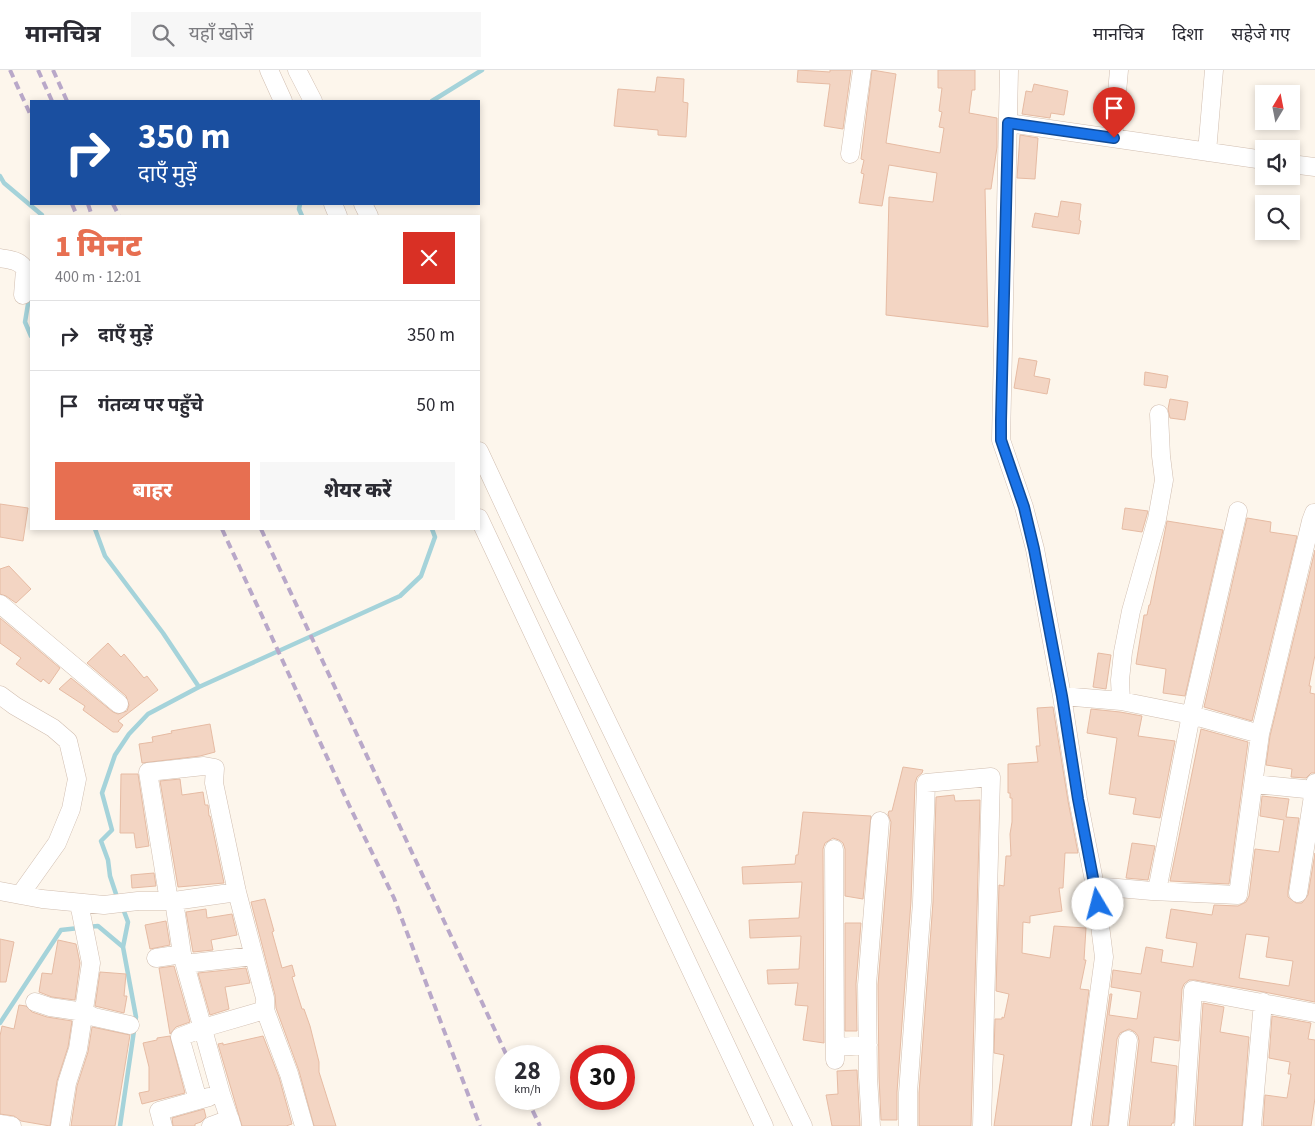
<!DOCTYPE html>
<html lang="hi">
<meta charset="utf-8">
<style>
:root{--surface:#fff;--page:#f7f7f7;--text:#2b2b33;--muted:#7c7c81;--line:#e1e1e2;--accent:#e76f51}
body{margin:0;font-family:"Source Sans 3","Noto Sans Devanagari",sans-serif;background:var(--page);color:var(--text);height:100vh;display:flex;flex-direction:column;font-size:19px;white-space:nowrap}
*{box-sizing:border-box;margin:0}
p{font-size:16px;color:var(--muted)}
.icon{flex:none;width:28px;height:28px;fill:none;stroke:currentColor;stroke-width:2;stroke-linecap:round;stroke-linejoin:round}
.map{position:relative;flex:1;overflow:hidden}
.details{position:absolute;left:30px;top:145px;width:450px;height:315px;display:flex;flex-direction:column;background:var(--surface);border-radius:0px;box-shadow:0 2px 8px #0003}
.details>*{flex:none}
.hud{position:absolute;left:30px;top:30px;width:450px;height:105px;border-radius:0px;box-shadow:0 2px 8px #0003;background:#1a4fa0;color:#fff;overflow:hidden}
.needle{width:32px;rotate:10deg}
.tools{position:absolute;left:1255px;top:15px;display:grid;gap:10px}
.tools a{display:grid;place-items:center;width:45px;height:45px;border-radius:0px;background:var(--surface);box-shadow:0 2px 8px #0003;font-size:25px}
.speed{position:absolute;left:495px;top:975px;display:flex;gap:10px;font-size:25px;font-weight:700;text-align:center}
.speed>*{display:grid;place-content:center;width:65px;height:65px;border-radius:50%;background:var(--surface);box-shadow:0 2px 8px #0003;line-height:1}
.speed small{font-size:12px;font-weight:400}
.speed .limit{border:8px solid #d22;background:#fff;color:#111}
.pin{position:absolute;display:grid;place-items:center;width:42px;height:42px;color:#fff;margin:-51px -21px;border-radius:50% 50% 50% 0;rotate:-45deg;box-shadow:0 0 5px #0007}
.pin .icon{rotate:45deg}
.me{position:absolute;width:55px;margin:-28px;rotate:352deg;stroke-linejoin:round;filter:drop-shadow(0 0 4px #0008)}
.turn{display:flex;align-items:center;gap:18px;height:105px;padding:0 25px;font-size:22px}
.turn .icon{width:65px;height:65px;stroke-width:2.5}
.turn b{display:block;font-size:35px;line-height:42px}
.round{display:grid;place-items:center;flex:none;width:52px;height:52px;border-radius:0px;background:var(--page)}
.head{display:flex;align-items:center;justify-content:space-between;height:85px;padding:0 25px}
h1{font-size:30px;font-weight:800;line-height:38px;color:var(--accent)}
.action{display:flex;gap:10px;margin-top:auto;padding:10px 25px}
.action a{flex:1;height:58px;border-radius:0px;background:var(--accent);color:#fff;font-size:20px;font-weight:800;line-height:58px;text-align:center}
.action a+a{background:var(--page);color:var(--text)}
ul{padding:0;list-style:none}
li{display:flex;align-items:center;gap:15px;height:70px;padding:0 25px;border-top:1px solid var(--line)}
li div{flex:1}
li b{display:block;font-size:19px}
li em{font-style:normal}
header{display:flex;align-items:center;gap:30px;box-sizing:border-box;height:70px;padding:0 25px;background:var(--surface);border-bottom:1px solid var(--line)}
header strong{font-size:24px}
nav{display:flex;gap:28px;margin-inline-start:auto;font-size:18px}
.search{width:350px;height:45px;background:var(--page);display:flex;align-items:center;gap:12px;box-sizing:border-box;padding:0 18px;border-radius:0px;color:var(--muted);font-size:19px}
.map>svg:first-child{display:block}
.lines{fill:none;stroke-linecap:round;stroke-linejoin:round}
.stream{stroke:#a5d3da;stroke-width:4.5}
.building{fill:#f3d5c3;stroke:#e6bba3;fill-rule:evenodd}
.minor-casing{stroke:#d1beb0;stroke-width:19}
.minor{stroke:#fff;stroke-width:18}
.rail{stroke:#b9a8c9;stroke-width:4;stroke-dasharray:8 5;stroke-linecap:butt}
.route-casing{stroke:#114b97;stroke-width:12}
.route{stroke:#1a73e8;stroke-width:9}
</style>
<header>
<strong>मानचित्र</strong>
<div class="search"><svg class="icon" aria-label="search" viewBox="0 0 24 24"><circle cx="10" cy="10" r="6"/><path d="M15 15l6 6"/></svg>यहाँ खोजें</div>
<nav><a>मानचित्र</a><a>दिशा</a><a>सहेजे गए</a></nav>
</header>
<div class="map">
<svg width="1315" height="1056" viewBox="0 0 1315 1056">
<rect width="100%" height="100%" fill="#fdf6ec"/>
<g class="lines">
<path class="stream" d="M 432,31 L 482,0
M 0,106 L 4,113 L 42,145 L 42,146
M 300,134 L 299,139 L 302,146
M 29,228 L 25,252 L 31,266
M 95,459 L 105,486 L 163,563 L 199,617
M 118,830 L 110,806 L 108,790 L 101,771 L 112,760 L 102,723 L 115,685 L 129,664 L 148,644 L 199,617 L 400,526 L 421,506 L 435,467 L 432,459
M 87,857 L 98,856 L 123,877
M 0,953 L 61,860 L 79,858
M 120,1056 L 136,947 L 123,877 L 128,852 L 122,836"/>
</g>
<path class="building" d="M 798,0 L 830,2 L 830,0 L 851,0 L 843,59 L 824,56 L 830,14 L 797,12 Z
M 872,0 L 896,4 L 886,73 L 940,83 L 944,58 L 939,57 L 942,42 L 939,41 L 942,18 L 938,18 L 938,0 L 975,0 L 975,20 L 972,20 L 969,43 L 997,48 L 997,77 L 991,119 L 985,119 L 988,257 L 886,245 L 889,127 L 933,132 L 937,103 L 889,95 L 882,136 L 859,133 L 864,104 L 861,103 L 864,90 L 861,89 Z
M 657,7 L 684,9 L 683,32 L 688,33 L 686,67 L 658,65 L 658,60 L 614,56 L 618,19 L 655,22 Z
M 1034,14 L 1068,21 L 1064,45 L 1051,43 L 1050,48 L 1022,44 L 1026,21 L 1032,22 Z
M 1020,65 L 1038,68 L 1035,109 L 1017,108 Z
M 1061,131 L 1081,134 L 1079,150 L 1081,151 L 1079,164 L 1032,157 L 1035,143 L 1058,147 Z
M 1019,288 L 1037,291 L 1034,306 L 1050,309 L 1047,324 L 1014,318 Z
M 1145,302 L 1168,306 L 1166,318 L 1144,315 Z
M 1170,329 L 1188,332 L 1185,350 L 1170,348 L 1168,339 Z
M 0,434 L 28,438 L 23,471 L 0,467 Z
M 1125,438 L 1148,441 L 1142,462 L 1122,459 Z
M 1247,448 L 1271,452 L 1270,462 L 1297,466 L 1252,651 L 1204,637 Z
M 1167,451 L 1223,460 L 1185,626 L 1163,623 L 1166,599 L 1136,594 L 1144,545 L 1147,545 L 1149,535 L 1150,535 Z
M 1315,480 L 1315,585 L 1309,616 L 1311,616 L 1310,623 L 1315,624 L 1315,703 L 1311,703 L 1306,708 L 1291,707 L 1292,699 L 1266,695 L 1270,666 Z
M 9,496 L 31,519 L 16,533 L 6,526 L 0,524 L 0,499 Z
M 0,548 L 60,598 L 49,614 L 43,609 L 41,612 L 16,594 L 21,588 L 0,573 Z
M 108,573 L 121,587 L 124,584 L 144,608 L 147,606 L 158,620 L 118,651 L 123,655 L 118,662 L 113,662 L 83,640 L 85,636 L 59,619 L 71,608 L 113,642 L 118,644 L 127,641 L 129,635 L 126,626 L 87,593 Z
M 1098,583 L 1111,585 L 1106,619 L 1093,617 Z
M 1053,637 L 1068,731 L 1078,783 L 1065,783 L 1063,818 L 1059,818 L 1062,841 L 1030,846 L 1030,853 L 1023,852 L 1022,883 L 1050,888 L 1054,856 L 1086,858 L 1084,890 L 1086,890 L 1080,919 L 1089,920 L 1071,1056 L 994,1056 L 1004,985 L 994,983 L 995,949 L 1002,949 L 1002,947 L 1004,948 L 1009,924 L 996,921 L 999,815 L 1004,816 L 1006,786 L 1011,786 L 1010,764 L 1012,752 L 1012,728 L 1010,728 L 1010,723 L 1008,723 L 1008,694 L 1038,692 L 1036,676 L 1040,676 L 1037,638 Z
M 1091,639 L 1120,642 L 1142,646 L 1138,666 L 1175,671 L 1160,748 L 1133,744 L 1136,728 L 1109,724 L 1117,668 L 1087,663 Z
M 210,654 L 215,682 L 200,686 L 142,693 L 139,674 L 153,672 L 152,667 L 172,663 L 171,661 Z
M 1201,659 L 1248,672 L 1229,814 L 1170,811 Z
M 903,697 L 923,700 L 922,703 L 917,707 L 915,713 L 911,831 L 897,1022 L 897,1050 L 881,1050 L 879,1007 L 878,915 L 891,752 L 888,744 L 889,741 L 892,741 Z
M 121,704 L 138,704 L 149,776 L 136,778 L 134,763 L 120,763 Z
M 180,709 L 182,725 L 203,722 L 205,735 L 208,735 L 209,746 L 210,746 L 224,813 L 178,817 L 160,711 Z
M 954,725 L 955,731 L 980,730 L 971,1056 L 919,1056 L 919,1023 L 933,832 L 936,727 Z
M 1262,726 L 1289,729 L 1286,747 L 1299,748 L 1288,821 L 1288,827 L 1296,833 L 1302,833 L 1308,825 L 1315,783 L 1315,932 L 1264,922 L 1195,910 L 1189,910 L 1184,914 L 1182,919 L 1179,971 L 1154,967 L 1151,992 L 1177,996 L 1174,1053 L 1172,1053 L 1171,1056 L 1129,1056 L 1139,971 L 1138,966 L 1135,962 L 1129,959 L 1120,963 L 1117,969 L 1108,1056 L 1092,1056 L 1110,924 L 1112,924 L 1109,945 L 1137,949 L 1141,922 L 1111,917 L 1113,900 L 1141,904 L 1146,877 L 1163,880 L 1161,892 L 1193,897 L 1197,873 L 1166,868 L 1171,839 L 1212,845 L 1214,835 L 1238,836 L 1246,832 L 1249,826 L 1255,779 L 1279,782 L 1284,750 L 1260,746 ZM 1246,864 L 1269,867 L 1266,887 L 1293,891 L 1289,916 L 1239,908 Z
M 803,742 L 871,746 L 863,829 L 845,826 L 845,779 L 843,773 L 839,770 L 833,768 L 825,773 L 823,779 L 824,973 L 803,970 L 808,936 L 795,935 L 798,913 L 768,914 L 767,900 L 799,899 L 801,866 L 750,868 L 749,850 L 799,848 L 802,812 L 743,814 L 742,797 L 795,794 L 796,785 L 798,785 Z
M 1132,773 L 1155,776 L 1148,810 L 1126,808 Z
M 154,803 L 156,816 L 132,818 L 131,805 Z
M 265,829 L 274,861 L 272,862 L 282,898 L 292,895 L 295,906 L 292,907 L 302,939 L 304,939 L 310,956 L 319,992 L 319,1002 L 336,1056 L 314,1056 L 299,1001 L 276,938 L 275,925 L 251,832 Z
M 206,839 L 207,848 L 232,844 L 237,865 L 211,870 L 213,880 L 193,882 L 186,842 Z
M 166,851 L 170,875 L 150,879 L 145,855 Z
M 845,853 L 861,853 L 856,914 L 857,961 L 845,961 Z
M 0,869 L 14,872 L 6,912 L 0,912 Z
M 58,870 L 76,874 L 80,893 L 75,930 L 52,927 L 39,922 L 42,903 L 52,904 Z
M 174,896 L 190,952 L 176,957 L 170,964 L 159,898 Z
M 246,898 L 250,913 L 225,917 L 229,939 L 210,945 L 198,903 Z
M 100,902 L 126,904 L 124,926 L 127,926 L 124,943 L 95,936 Z
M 1203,933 L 1224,937 L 1220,962 L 1249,967 L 1242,1056 L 1195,1056 Z
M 19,935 L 26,936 L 32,942 L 47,947 L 72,951 L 68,977 L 57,1011 L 50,1056 L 21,1051 L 14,1046 L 0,1044 L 0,966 L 2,956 L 14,959 Z
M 1272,946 L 1311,953 L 1308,969 L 1315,970 L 1315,1028 L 1311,1056 L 1263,1056 L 1265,1025 L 1287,1028 L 1291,1004 L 1288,1004 L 1290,992 L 1269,988 Z
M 92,957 L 130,965 L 115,1056 L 71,1056 L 77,1016 L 88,982 Z
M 170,966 L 185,1023 L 142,1034 L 139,1023 L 149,1021 L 149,997 L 143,973 L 157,970 L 157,968 Z
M 263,966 L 279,1007 L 292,1054 L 286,1056 L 242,1056 L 218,974 L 223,973 L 223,975 Z
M 857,1000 L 860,1056 L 832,1056 L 826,1025 L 838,1024 L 837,1001 Z
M 204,1039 L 206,1047 L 201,1052 L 195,1054 L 195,1056 L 173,1056 L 172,1048 Z"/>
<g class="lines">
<g class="minor-casing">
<path id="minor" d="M 269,0 L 283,31
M 297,0 L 313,31
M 1009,0 L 1001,370 L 1024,437 L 1035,479 L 1062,626 L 1078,729 L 1095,816 L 1104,887 L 1081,1056
M 1008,53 L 1264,90
M 1113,68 L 1119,0
M 1207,82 L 1214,0
M 850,84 L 862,0
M 1291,94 L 1315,97
M 333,134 L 338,146
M 363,134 L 369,146
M 0,188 C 9,190 21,190 25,200 L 23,225
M 479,381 L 547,527 L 803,1056
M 479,448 L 764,1056
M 0,534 L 119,634
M 0,625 L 15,636 L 53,658 L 68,671 L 77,709 L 71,739 L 57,773 L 20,825
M 1062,626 L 1121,631 L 1191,645 L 1260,664
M 1121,631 L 1120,610 L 1123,582 L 1131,541 L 1157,449 L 1164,410 L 1161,386 L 1159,344
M 1254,714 L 1315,720
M 834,779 L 835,990
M 1095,816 L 1152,821 L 1238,825 L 1260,664 L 1311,451 L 1314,443 L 1315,443
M 0,821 L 42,829 L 104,835 L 138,831 L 174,831 L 237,822
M 1157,821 L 1191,645 L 1238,441
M 1298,823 L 1315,713
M 169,831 L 148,702 L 204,696 L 215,698 L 214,713 L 237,822 L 265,928 L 265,940 L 289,1004 L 304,1056
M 174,831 L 182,884 L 221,1024 L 232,1056
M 156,888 L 182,884
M 185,894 L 253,886
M 35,932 L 50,937 L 84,942 L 94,947 L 130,955
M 835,977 L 868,975
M 198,1030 L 180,967 L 203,958 L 265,940
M 0,1054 L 12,1056
M 60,1056 L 67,1013 L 78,979 L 91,893 L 79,833
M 163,1056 L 159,1041 L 209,1027
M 211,1056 L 230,1049
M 871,1056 L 868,1007 L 867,915 L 880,751
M 908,1056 L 908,1023 L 922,832 L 926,713 L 991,707 L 982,1056
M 1118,1056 L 1128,970
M 1184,1056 L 1193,920 L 1315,943
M 1252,1056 L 1263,932"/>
</g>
<use href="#minor" class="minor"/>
<path class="rail" d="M 10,0 L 31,46
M 38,0 L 52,31
M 53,0 L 67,31
M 72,134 L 77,146
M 88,134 L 92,146
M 113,134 L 119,146
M 222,459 L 349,735 L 394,828 L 480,1056
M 261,459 L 507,986
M 527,1029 L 540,1056"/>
</g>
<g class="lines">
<g class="route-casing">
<path id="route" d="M 1098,834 L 1078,729 L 1062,626 L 1034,479 L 1024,437 L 1001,370 L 1001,351 L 1008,53 L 1114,68"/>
</g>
<use href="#route" class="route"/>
</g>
</svg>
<div class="tools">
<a><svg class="needle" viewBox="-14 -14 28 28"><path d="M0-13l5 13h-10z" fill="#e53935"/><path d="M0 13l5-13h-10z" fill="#7c7c81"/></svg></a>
<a><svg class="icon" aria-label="sound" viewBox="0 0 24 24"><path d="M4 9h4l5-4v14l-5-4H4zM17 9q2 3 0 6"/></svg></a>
<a><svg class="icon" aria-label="search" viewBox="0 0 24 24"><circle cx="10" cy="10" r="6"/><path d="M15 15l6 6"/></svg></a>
</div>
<div class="speed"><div>28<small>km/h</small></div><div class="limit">30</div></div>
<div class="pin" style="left:1114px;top:68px;background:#d93025"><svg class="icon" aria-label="arrive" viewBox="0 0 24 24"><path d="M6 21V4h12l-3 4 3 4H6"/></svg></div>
<svg class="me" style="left:1098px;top:834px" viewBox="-20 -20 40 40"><circle r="19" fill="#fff"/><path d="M0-13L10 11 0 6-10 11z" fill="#1a73e8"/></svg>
<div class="hud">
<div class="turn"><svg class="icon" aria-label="right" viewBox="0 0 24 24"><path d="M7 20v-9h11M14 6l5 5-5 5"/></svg><div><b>350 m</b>दाएँ मुड़ें</div></div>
</div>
<section class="details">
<div class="head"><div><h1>1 मिनट</h1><p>400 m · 12:01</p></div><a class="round" style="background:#d93025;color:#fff"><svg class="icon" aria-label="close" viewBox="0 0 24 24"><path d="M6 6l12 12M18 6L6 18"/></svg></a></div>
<ul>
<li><svg class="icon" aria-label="right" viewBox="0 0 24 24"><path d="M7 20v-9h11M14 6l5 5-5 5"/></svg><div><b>दाएँ मुड़ें</b></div><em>350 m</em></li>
<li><svg class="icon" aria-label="arrive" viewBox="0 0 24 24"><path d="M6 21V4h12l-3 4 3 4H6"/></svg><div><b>गंतव्य पर पहुँचे</b></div><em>50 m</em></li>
</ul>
<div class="action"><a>बाहर</a><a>शेयर करें</a></div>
</section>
</div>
